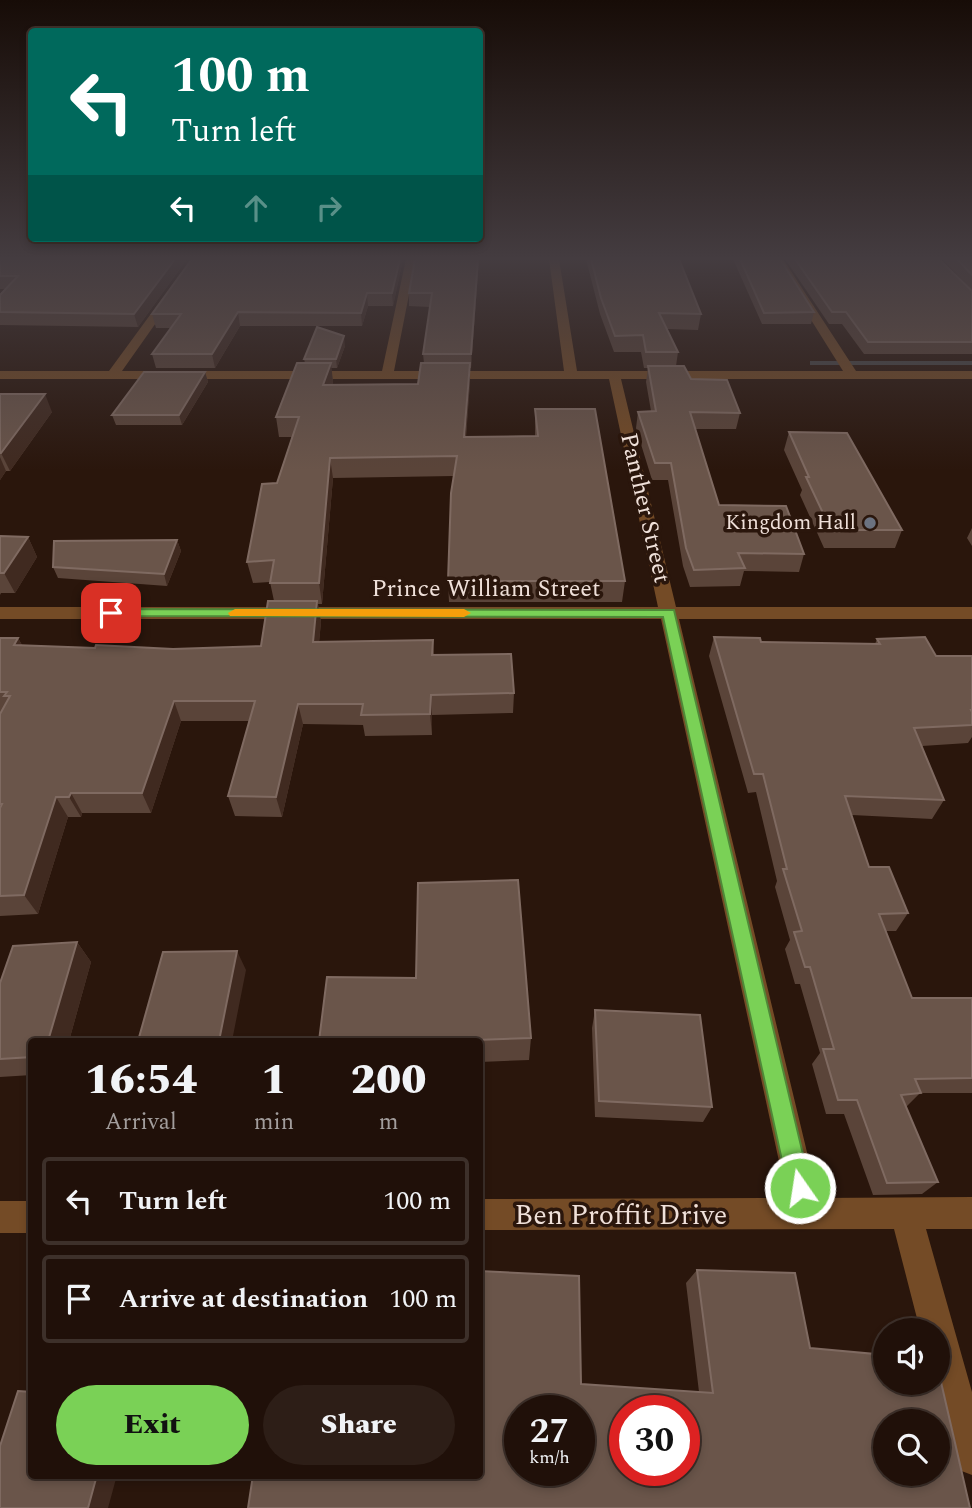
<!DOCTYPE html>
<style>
:root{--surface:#201009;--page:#2d1e17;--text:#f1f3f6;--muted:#a29d9c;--line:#3d302a;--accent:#7ad156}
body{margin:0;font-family:Spectral,serif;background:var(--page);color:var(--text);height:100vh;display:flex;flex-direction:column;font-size:26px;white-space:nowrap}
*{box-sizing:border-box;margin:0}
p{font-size:23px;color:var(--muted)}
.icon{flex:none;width:38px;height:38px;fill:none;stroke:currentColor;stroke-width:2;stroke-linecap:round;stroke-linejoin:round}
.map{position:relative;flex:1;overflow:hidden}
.side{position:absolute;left:28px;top:1038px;width:455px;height:441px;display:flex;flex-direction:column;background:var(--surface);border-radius:7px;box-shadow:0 4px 10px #0003,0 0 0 2px var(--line)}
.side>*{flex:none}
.hud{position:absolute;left:28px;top:28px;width:455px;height:214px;border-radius:7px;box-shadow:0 4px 10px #0003,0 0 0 2px var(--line);background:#00695c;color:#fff;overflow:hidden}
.fabs{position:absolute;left:873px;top:1318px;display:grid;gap:14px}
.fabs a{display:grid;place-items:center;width:77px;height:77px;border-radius:50%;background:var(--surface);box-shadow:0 4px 10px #0003,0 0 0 2px var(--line);font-size:35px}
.speed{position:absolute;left:504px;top:1395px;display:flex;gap:14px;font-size:35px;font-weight:700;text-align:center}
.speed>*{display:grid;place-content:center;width:91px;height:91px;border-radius:50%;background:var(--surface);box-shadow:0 4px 10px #0003,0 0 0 2px var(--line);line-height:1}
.speed small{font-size:18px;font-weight:400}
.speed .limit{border:10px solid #d22;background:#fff;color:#111}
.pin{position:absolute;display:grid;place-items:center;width:60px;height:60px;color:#fff;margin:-30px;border-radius:14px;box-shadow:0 4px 10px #0006}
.me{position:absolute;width:77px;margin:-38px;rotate:347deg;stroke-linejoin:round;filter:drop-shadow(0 0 5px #0008)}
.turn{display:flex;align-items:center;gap:24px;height:147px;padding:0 28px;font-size:32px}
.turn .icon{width:91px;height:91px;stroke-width:2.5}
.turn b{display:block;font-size:49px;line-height:60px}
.lanes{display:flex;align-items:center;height:66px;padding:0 28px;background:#0003;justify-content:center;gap:35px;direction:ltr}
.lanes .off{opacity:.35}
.eta{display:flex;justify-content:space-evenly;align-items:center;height:119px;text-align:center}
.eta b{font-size:42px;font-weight:800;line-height:49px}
.primary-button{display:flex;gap:14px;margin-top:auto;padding:14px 28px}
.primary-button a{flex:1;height:80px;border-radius:42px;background:var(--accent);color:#111;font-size:28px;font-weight:800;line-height:80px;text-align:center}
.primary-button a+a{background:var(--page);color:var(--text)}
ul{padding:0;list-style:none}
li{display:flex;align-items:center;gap:21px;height:88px;margin:0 14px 10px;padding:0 14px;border:4px solid var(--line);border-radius:7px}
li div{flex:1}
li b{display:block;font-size:26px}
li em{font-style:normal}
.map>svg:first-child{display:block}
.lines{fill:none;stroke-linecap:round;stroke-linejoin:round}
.stream{fill:#484849;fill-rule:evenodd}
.street{fill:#744b26;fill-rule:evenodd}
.wall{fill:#5a4439}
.shaded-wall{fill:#402a20}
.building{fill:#6a554a;stroke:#7f6a61;stroke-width:2;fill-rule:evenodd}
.route{fill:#7ad156;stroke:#4f8838;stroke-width:2}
.slow{fill:#f59e0b}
.worship-dot{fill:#6b7280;stroke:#2a160c;stroke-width:2.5}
.labels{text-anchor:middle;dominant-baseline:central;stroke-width:7;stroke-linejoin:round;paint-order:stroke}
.far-poi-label{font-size:21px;fill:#efe0d9;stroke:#2a160c;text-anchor:end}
.street-label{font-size:24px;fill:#efe0d9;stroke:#2a160c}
.near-street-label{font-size:28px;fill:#efe0d9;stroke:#2a160c}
</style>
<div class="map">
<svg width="972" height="1508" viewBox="0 0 972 1508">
<rect width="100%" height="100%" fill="#2a160c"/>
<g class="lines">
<path class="stream" d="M 810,361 L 972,361 L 972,365 L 810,365 Z"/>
<path class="street" d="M 191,259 L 201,259 L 122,371 L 382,371 L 406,259 L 416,259 L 394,371 L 564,371 L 549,259 L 559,259 L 577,371 L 843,371 L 773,259 L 783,259 L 856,371 L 972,371 L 972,379 L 621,379 L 676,607 L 972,607 L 972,619 L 679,619 L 818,1198 L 972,1197 L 972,1229 L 926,1229 L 972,1392 L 972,1475 L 959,1470 L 934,1382 L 938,1382 L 938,1330 L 920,1330 L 894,1229 L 480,1230 L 480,1199 L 787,1198 L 661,619 L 0,619 L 0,607 L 658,607 L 609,379 L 0,379 L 0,371 L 109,371 Z
M 0,1201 L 32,1201 L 32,1233 L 0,1233 Z"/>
</g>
<path class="wall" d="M 0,259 L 187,259 L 138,327 L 0,325 L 0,295 L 5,289 L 0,289 Z
M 192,259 L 403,259 L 393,306 L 368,306 L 362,326 L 240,326 L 215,368 L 156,368 L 152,354 L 171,328 L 156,328 L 152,314 Z
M 415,259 L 479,259 L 471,368 L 470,368 L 470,382 L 466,437 L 535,436 L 535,409 L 625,581 L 622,602 L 449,602 L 448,581 L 454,476 L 333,478 L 322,604 L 318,604 L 321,622 L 319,642 L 433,640 L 434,655 L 514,693 L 513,713 L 432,715 L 432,735 L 365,736 L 363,725 L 303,724 L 282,817 L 235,816 L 228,796 L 249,721 L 181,721 L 151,813 L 82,813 L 81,817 L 68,817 L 38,914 L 0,916 L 0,714 L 1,712 L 0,712 L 0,638 L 18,638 L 22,645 L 95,648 L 173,649 L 261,646 L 274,601 L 270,582 L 253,583 L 247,562 L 277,483 L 292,437 L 279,437 L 276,417 L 305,363 L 304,359 L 345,346 L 337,368 L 331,368 L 333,382 L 332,385 L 418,384 L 424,363 L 423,354 L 430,307 L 409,306 L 409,293 Z
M 586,259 L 679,259 L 701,314 L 698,330 L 667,329 L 678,352 L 676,366 L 691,379 L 740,413 L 736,429 L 695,429 L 719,505 L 804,554 L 799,572 L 744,571 L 740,586 L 690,587 L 683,566 L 668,480 L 652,480 L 636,428 L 638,412 L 651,411 L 646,382 L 648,368 L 644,368 L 641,352 L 614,352 L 600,314 Z
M 733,259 L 780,259 L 814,312 L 811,324 L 762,324 Z
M 785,259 L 939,259 L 972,291 L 972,354 L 864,354 L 842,324 L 829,324 Z
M 942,259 L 972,259 L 972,290 Z
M 205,372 L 208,382 L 182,425 L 116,425 L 112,415 Z
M 0,394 L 52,412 L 10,471 L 6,471 L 0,480 Z
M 789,432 L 902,530 L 895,548 L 824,548 L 800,495 L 802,490 L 784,450 Z
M 972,528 L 972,546 L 967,538 Z
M 0,536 L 28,537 L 37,557 L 15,593 L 1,593 L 0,595 Z
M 177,540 L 181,551 L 167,586 L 58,578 L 53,567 Z
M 714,637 L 761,642 L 875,644 L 877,639 L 936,656 L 972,656 L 972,737 L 968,743 L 922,746 L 944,800 L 932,819 L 852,815 L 869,867 L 908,913 L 896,931 L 885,931 L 912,998 L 972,998 L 972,1093 L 920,1093 L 906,1107 L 938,1182 L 922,1194 L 873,1195 L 844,1114 L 826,1114 L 812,1064 L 820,1053 L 800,984 L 795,984 L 785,949 L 790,940 L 775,887 L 777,881 L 756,792 L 748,793 L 709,656 Z
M 77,942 L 91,962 L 69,1041 L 32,1041 L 32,1075 L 0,1077 L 0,983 Z
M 595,1010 L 712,1107 L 703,1122 L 595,1117 L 592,1028 Z
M 531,1038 L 529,1060 L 480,1062 L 480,1041 L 319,1041 Z
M 697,1270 L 810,1348 L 886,1382 L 253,1475 L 581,1384 L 699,1392 L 686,1283 Z"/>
<path class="shaded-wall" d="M 175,259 L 187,259 L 138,327 L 134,314 Z
M 400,259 L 403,259 L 393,306 L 392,293 Z
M 478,259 L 479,259 L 471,368 L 471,354 Z
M 367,293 L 368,306 L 362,326 L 361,313 Z
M 238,312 L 240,326 L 215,368 L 212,354 Z
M 344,336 L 345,346 L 337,368 L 336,359 Z
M 331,363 L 333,382 L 326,404 L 323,385 Z
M 470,363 L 470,382 L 464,456 L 464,437 Z
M 205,372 L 208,382 L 182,425 L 179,415 Z
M 45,394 L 52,412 L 10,471 L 1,453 Z
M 0,457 L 6,471 L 0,480 Z
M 330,458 L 333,478 L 322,604 L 319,583 Z
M 28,537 L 37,557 L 15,593 L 4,573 Z
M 177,540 L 181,551 L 167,586 L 164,574 Z
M 317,601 L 321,622 L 317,663 L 313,642 Z
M 18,638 L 29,658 L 14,645 Z
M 431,695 L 432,715 L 432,735 L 430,714 Z
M 174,701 L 181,721 L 151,813 L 142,793 Z
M 298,704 L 303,724 L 282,817 L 276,797 Z
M 71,793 L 82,813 L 81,817 L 69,797 Z
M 56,797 L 68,817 L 38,914 L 24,895 Z
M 77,942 L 91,962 L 69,1041 L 48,1041 Z
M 237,951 L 246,970 L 232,1041 L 219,1041 Z
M 97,1475 L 117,1475 L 108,1508 L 88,1508 Z"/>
<path class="building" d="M 0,259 L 175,259 L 134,314 L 0,312 L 0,295 L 18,276 L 0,276 Z
M 192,259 L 400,259 L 392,293 L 367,293 L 361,313 L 238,312 L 212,354 L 152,354 L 181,314 L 152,314 Z
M 415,259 L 478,259 L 471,354 L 423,354 L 432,293 L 409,293 Z
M 591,259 L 679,259 L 701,314 L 659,313 L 678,352 L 646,352 L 643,335 L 615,336 L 601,298 Z
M 740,259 L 780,259 L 814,312 L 764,313 Z
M 795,259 L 939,259 L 972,291 L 972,342 L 868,342 L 846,312 L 832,312 Z
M 957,259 L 972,259 L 972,275 Z
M 317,327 L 344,336 L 336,359 L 304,359 Z
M 297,363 L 331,363 L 323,385 L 418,384 L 421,363 L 470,363 L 464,437 L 538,436 L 535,409 L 595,409 L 625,581 L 448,581 L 451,493 L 457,456 L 330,458 L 319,583 L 270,583 L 274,560 L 247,562 L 262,484 L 277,483 L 299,417 L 276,417 Z
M 648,366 L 684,366 L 691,379 L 727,380 L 740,413 L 690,412 L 719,505 L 786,506 L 804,554 L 738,553 L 745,568 L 694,570 L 686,548 L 671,463 L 655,463 L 638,412 L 656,411 Z
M 144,372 L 205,372 L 179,415 L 112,415 Z
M 0,394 L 45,394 L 1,453 L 0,453 Z
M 789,432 L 847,433 L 902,530 L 831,530 L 806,477 L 809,477 Z
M 0,536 L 28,537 L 4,573 L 0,573 Z
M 177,540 L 164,574 L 53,567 L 54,541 Z
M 268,601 L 317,601 L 313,642 L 433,640 L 432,655 L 511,654 L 514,693 L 431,695 L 430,714 L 361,715 L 363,704 L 298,704 L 276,797 L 228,796 L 255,701 L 174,701 L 142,793 L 71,793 L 69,797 L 56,797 L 24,895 L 0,896 L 0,808 L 2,804 L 0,804 L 0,714 L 10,696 L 4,696 L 7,692 L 0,692 L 0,638 L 18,638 L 14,645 L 95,648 L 96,645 L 173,649 L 261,646 Z
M 714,637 L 760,638 L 761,642 L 880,644 L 877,639 L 925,637 L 936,656 L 972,656 L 972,710 L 971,710 L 972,712 L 972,725 L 914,728 L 944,800 L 845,796 L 869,867 L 889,867 L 908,913 L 879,914 L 912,998 L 972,998 L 972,1078 L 915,1079 L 921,1093 L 901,1095 L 938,1182 L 887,1183 L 857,1100 L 838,1100 L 823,1049 L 834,1049 L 810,967 L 805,967 L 794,932 L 802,931 L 783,869 L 787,869 L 763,774 L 754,774 Z
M 518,880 L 531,1038 L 448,1041 L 319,1041 L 327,977 L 416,978 L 418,883 Z
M 77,942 L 48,1041 L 32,1041 L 32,1057 L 0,1059 L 0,983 L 13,946 Z
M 237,951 L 219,1041 L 138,1041 L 163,952 Z
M 595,1010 L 700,1015 L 712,1107 L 599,1101 Z
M 697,1270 L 795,1273 L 810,1348 L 886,1355 L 886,1382 L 938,1382 L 938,1369 L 970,1508 L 248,1508 L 253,1475 L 480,1475 L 480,1271 L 579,1276 L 581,1384 L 713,1393 ZM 520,1410 L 579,1410 L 579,1470 L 520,1470 ZM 625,1410 L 684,1410 L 684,1470 L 625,1470 ZM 886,1421 L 938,1421 L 938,1474 L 886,1474 Z
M 18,1391 L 32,1392 L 32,1475 L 97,1475 L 88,1508 L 0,1508 L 0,1446 Z"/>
<linearGradient id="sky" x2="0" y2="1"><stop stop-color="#170c07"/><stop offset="0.55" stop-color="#443c40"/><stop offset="1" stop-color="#443c40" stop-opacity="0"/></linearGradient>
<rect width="972" height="470" fill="url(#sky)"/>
<path class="route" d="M 111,609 L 674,610 L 811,1188 L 808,1196 L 800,1199 L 792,1196 L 788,1188 L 663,617 L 107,616 L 105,613 Z"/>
<path class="slow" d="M 235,609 L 464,609 L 471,613 L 464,617 L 230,616 L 228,613 Z"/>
<circle class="worship-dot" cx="870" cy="523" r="7"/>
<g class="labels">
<g class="far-poi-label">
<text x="856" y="523">Kingdom Hall</text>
</g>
<g class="street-label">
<text transform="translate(645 508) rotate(77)">Panther Street</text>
<text x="486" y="589">Prince William Street</text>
</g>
<g class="near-street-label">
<text x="621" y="1215">Ben Proffit Drive</text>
</g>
</g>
</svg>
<div class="fabs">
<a><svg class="icon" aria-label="sound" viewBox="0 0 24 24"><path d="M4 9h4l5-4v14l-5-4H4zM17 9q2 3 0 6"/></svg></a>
<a><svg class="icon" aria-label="search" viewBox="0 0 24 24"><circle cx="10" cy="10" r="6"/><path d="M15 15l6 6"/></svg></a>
</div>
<div class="speed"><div>27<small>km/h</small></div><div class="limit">30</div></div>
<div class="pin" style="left:111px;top:613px;background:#d93025"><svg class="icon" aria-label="arrive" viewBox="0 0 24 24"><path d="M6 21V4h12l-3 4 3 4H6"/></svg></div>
<svg class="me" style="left:800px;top:1188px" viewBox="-20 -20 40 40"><circle r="17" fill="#7ad156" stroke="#fff" stroke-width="3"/><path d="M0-11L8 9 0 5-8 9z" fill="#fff"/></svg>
<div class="hud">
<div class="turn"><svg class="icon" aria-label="left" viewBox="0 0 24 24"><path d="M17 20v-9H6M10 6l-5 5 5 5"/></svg><div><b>100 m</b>Turn left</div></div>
<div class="lanes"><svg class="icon" aria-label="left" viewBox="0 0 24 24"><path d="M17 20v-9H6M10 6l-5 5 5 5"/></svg><svg class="icon off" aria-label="ahead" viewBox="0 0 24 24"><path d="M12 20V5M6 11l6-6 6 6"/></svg><svg class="icon off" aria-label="right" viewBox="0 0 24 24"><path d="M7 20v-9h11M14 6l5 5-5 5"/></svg></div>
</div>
<section class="side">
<div class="eta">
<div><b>16:54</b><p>Arrival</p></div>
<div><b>1</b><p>min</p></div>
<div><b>200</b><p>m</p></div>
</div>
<ul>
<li><svg class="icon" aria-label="left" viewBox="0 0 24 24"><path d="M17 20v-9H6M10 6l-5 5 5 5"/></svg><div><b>Turn left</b></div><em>100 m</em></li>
<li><svg class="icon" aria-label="arrive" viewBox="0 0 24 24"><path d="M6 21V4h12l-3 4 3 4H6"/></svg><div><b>Arrive at destination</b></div><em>100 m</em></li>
</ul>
<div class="primary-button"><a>Exit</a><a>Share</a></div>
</section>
</div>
